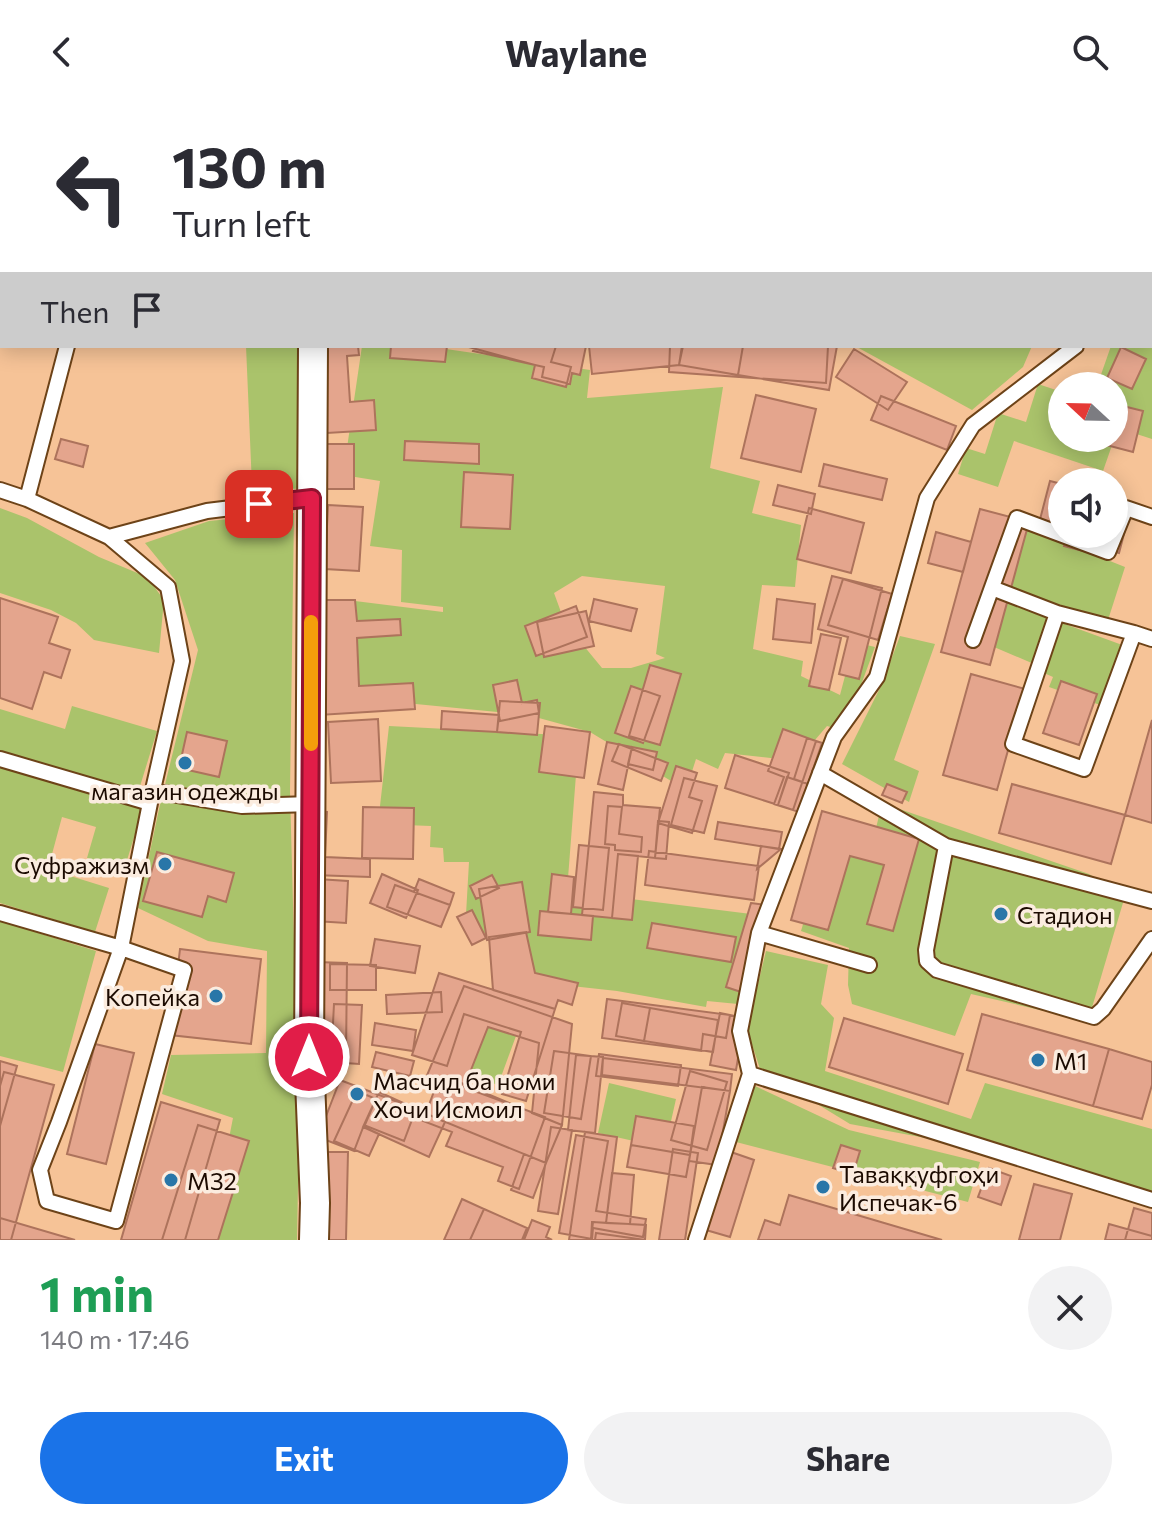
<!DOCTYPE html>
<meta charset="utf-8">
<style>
:root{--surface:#fff;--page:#f2f2f3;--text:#2b2b33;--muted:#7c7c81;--accent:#1a73e8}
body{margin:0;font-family:Commissioner,sans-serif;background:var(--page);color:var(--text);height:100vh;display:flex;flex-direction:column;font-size:30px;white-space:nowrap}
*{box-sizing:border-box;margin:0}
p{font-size:26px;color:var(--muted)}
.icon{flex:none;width:44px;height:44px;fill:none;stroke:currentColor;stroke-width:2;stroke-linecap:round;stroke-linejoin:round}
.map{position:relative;height:1136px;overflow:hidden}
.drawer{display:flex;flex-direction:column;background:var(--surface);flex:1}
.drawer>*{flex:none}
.guide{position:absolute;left:0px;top:0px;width:1152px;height:244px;box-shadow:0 4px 20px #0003;background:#fff;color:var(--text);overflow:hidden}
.needle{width:52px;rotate:292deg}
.fabs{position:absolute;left:1048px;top:268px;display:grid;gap:16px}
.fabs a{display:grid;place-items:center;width:80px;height:80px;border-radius:50%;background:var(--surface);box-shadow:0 4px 20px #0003;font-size:40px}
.pin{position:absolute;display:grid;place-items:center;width:68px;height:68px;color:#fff;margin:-34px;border-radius:16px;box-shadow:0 4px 12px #0006}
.me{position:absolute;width:88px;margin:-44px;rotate:0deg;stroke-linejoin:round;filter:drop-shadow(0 0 6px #0008)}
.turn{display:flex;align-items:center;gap:28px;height:168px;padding:0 40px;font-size:36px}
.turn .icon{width:104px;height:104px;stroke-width:2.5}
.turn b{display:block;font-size:56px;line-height:68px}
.then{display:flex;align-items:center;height:76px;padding:0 40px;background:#0003;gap:16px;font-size:30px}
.round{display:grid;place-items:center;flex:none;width:84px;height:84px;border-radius:42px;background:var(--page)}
.summary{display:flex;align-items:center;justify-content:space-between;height:136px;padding:0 40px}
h1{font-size:48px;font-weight:700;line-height:60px;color:#1e9e55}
.action{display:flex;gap:16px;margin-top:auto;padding:16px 40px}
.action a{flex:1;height:92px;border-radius:48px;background:var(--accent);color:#fff;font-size:32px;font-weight:700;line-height:92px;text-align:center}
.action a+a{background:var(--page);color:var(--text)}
header{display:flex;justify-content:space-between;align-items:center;height:104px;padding:0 40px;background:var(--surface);font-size:36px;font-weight:700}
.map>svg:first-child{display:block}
.green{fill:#aac36b;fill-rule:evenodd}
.building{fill:#e4a58d;stroke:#ad735c;stroke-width:2}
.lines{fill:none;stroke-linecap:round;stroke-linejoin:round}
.service-casing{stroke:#6d4318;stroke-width:18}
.minor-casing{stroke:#6d4318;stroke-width:32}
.service{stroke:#fff;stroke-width:14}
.minor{stroke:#fff;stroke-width:28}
.route-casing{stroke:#92132f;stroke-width:20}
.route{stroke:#e11d48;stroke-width:14}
.slow{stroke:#f59e0b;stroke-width:14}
.poi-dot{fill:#2976a8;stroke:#fbecdf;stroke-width:3}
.labels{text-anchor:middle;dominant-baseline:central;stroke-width:7;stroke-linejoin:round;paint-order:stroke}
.poi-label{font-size:24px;fill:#1b0a00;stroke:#fbecdf;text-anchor:start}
</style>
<header><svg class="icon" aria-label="back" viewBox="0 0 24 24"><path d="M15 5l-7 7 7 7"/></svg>Waylane<svg class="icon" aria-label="search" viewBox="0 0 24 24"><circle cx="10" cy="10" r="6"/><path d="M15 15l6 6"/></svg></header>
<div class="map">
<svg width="1152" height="1136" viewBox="0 0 1152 1136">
<rect width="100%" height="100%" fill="#f6c397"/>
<path class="green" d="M 1150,234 L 1152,234 L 1152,335 L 1118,324 L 1103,367 L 1014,337 L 998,383 L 958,370 L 966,344 L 985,350 L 998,309 L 1026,318 L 1038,280 L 1062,288 L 1062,334 L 1114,334 L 1114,282 L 1097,282 L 1111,242 L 1150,242 Z
M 246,242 L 297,242 L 298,367 L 299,385 L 252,382 Z
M 362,242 L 425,242 L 590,266 L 587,294 L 723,283 L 710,364 L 760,377 L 752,409 L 801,421 L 795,483 L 762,481 L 753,545 L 803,557 L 801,572 L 840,591 L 854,538 L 875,543 L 844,627 L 827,622 L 797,657 L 725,649 L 718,665 L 696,655 L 686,686 L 590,628 L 528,611 L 375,596 L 338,580 L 347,496 L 443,508 L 443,503 L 401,498 L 402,446 L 370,442 L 380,377 L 343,371 ZM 582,472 L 665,482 L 656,550 L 665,554 L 631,564 L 602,564 L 565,519 L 554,489 Z
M 855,242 L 1032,242 L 1023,263 L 972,306 Z
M 0,404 L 27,414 L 99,453 L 147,473 L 164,496 L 159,549 L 94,536 L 76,519 L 51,506 L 0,489 Z
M 294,409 L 290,687 L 299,1027 L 297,1136 L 209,1136 L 233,1014 L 162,990 L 171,951 L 266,949 L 267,847 L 208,837 L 138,804 L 159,705 L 198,546 L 175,476 L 145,439 L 209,417 Z
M 1022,422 L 1125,463 L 1108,516 L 1060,505 L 998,481 Z
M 1006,495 L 1053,514 L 1034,560 L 987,540 Z
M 1062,519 L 1125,542 L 1103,602 L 1049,583 L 1053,573 L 1044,569 Z
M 900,532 L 935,540 L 894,656 L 919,667 L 909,698 L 842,660 L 882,580 Z
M 72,602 L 157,627 L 137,692 L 0,651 L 0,605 L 65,625 Z
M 389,622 L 579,632 L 567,787 L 751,810 L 738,900 L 707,897 L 706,903 L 617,887 L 517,876 L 510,830 L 465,828 L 469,758 L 444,758 L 443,744 L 430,743 L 431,722 L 378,720 Z
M 0,661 L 143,704 L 124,766 L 87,754 L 96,723 L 62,713 L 48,765 L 109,784 L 95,828 L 0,799 Z
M 882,699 L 1089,770 L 1125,792 L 1088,917 L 971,890 L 955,932 L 852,900 L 848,881 L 849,844 L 801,827 L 829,733 L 872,741 Z
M 0,817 L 96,847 L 63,968 L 0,952 Z
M 766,847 L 828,861 L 821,900 L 834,914 L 825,967 L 971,1015 L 985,979 L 1152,1025 L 1152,1090 L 969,1042 L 850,1020 L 760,965 L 747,925 Z
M 469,916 L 516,932 L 498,981 L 451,964 Z
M 609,979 L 676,995 L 665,1044 L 598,1029 Z
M 753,981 L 849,1026 L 980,1058 L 968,1098 L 736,1038 Z"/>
<path class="building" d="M 862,0 L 965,0 L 965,2 L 861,2 Z
M 322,242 L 358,242 L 359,251 L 347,252 L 350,298 L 374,296 L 376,326 L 327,329 Z
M 391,242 L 447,242 L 445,258 L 390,254 Z
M 465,242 L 556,242 L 551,258 L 571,263 L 566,283 L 532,274 L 535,261 Z
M 475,242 L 586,242 L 580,271 L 572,269 L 570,280 L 542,273 L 544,263 L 473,247 Z
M 589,242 L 683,242 L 679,261 L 592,270 Z
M 670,242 L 828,242 L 826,279 L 669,268 Z
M 682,242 L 743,242 L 738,271 L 679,261 Z
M 743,242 L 837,242 L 829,286 L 738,271 Z
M 1121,243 L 1146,255 L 1132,285 L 1107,274 Z
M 854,245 L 907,278 L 888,306 L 836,273 Z
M 756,291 L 816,305 L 801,368 L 741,354 Z
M 881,292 L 956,322 L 947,346 L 871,316 Z
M 1115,300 L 1143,307 L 1133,348 L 1087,336 L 1087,334 L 1114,334 Z
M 61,335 L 88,342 L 83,363 L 55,355 Z
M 405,337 L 479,340 L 479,360 L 404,356 Z
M 321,340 L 354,340 L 354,385 L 322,385 Z
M 824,360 L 887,375 L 882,396 L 819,382 Z
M 464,368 L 513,371 L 510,425 L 461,423 Z
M 1050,377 L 1062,380 L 1062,430 L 1114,430 L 1114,394 L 1132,399 L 1119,449 L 1092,442 L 1091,449 L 1064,442 L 1066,435 L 1037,427 Z
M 778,381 L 815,390 L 811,410 L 773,401 Z
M 328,401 L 363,403 L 359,467 L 325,465 Z
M 809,404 L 864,419 L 851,469 L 797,455 Z
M 980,405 L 1029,418 L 990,561 L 941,548 Z
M 936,428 L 971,438 L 963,468 L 928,459 Z
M 832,472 L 882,484 L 859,575 L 839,570 L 848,533 L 818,525 Z
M 843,475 L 892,490 L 878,536 L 828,521 Z
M 0,494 L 58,513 L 49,539 L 70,546 L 61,574 L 44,568 L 32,605 L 0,594 Z
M 594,495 L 637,505 L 631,527 L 589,517 Z
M 777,495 L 815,500 L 811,539 L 773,535 Z
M 318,496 L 355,496 L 357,517 L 400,515 L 401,531 L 357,534 L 359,582 L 413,579 L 415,605 L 319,611 Z
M 576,502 L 587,533 L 536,552 L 525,522 Z
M 586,507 L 594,542 L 544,553 L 537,518 Z
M 821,530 L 841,534 L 829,586 L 809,582 Z
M 650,561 L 681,570 L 660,641 L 629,632 Z
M 971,570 L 1025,585 L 997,686 L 943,671 Z
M 517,576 L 522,599 L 537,596 L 539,609 L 500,617 L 493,581 Z
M 1061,577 L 1097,590 L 1079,641 L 1043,629 Z
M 631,582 L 660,592 L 643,639 L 615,629 Z
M 500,597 L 540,599 L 537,631 L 497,628 Z
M 442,607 L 499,611 L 497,628 L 441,625 Z
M 378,615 L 381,677 L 331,679 L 328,618 Z
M 1152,616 L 1152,719 L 1125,711 Z
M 545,622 L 590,628 L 584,674 L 539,668 Z
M 783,625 L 816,637 L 793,706 L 774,700 L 784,673 L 768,667 Z
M 187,628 L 227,637 L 219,673 L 179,664 Z
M 807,634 L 822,639 L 808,680 L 794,675 Z
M 607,638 L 632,643 L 623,686 L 598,680 Z
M 619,640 L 668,659 L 661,677 L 612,657 Z
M 632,643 L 657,648 L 653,666 L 628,660 Z
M 735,651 L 789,669 L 778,701 L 725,684 Z
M 676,662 L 697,669 L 689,693 L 702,697 L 692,729 L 658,719 Z
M 787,673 L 808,680 L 799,708 L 778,701 Z
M 684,674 L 717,682 L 704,729 L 671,721 Z
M 887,680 L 907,688 L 902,699 L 882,691 Z
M 1012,680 L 1125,711 L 1111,760 L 999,729 Z
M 594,688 L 623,691 L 623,701 L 660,704 L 655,754 L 618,750 L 612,814 L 582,811 Z
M 608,702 L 622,703 L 619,730 L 642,733 L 641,748 L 615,746 L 615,741 L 605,740 Z
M 363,703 L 414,704 L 413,755 L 362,754 Z
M 316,707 L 327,708 L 325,753 L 370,755 L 370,773 L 313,771 Z
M 822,707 L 919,735 L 893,827 L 867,820 L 884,761 L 850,752 L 828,826 L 791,816 Z
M 658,717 L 669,718 L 666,755 L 655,754 Z
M 718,718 L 782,728 L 779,745 L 715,735 Z
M 579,741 L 609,744 L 603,806 L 573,803 Z
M 761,742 L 781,745 L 757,765 Z
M 649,747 L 759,762 L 754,796 L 645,781 Z
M 157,748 L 234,769 L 226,798 L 208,792 L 202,813 L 143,797 Z
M 618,750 L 638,752 L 632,816 L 612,814 Z
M 382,770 L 418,786 L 406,814 L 370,799 Z
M 552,770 L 574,773 L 571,810 L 548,808 Z
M 492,771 L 499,784 L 476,795 L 470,782 Z
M 317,775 L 348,777 L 346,819 L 315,817 Z
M 419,775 L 454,789 L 450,801 L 414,788 Z
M 522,778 L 530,828 L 487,836 L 479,785 Z
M 395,781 L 450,801 L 441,823 L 387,803 Z
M 751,799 L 773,802 L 750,891 L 726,883 Z
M 472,806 L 486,834 L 472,841 L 457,813 Z
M 540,807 L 593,812 L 591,836 L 538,831 Z
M 652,819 L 736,833 L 731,858 L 647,844 Z
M 526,828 L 535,869 L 578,879 L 572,901 L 558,896 L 555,905 L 493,886 L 489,833 Z
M 375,835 L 420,842 L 415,869 L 370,862 Z
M 180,845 L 261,855 L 251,940 L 170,931 Z
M 316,858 L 347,859 L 346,951 L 314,951 Z
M 330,860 L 376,861 L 376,886 L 330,886 Z
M 439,869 L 555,905 L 526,997 L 502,990 L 521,928 L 464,910 L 447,962 L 412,951 Z
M 464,882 L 572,920 L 562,1021 L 532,1009 L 539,939 L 488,923 L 465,981 L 454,976 L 448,991 L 423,981 Z
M 441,888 L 442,908 L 387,910 L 386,891 Z
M 607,895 L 730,911 L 726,934 L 703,930 L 701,947 L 602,934 Z
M 622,899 L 650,904 L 644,937 L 616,932 Z
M 334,900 L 362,901 L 359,960 L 331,958 Z
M 650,904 L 718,916 L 713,948 L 644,937 Z
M 720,909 L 745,914 L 736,966 L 710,961 Z
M 982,910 L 1109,945 L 1093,1002 L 967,966 Z
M 844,914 L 963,950 L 948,1000 L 829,963 Z
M 375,919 L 416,926 L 413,947 L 372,941 Z
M 95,940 L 134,949 L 106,1060 L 67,1050 Z
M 1109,945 L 1152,958 L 1152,981 L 1142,1015 L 1093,1002 Z
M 554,947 L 591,952 L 581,1015 L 544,1009 Z
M 376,948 L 414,957 L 410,972 L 372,963 Z
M 599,950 L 681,961 L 678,982 L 596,972 Z
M 576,951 L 603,953 L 595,1029 L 568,1026 Z
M 603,954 L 732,970 L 730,987 L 602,971 Z
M 0,957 L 17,962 L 0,1022 Z
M 690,967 L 727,978 L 707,1046 L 671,1036 Z
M 4,968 L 54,981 L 11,1136 L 0,1136 L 0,982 Z
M 439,974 L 545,1013 L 519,1085 L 498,1077 L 503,1063 L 446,1042 L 452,1028 L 423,1017 Z
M 340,976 L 416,1005 L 404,1037 L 364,1021 L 354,1047 L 318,1033 Z
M 454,976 L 562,1021 L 546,1059 L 438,1015 Z
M 702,983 L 730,987 L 717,1061 L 689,1057 Z
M 357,987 L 376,995 L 364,1023 L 379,1030 L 369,1052 L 334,1037 Z
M 379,988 L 445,1018 L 429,1053 L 363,1023 Z
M 161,998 L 220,1016 L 185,1136 L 121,1136 Z
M 636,1012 L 694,1022 L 690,1051 L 631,1041 Z
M 198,1021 L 249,1037 L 218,1136 L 162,1136 Z
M 551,1023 L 572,1026 L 558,1110 L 538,1107 Z
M 585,1028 L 617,1033 L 606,1119 L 593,1118 L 591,1136 L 569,1136 Z
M 576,1031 L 608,1037 L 596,1107 L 646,1115 L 643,1133 L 593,1124 L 592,1135 L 559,1129 Z
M 631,1041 L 690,1051 L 686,1073 L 627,1063 Z
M 841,1041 L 860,1047 L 853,1070 L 833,1064 Z
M 673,1045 L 698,1049 L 685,1136 L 659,1136 Z
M 323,1048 L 348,1048 L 346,1136 L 321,1136 Z
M 731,1048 L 754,1056 L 730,1133 L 706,1126 Z
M 524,1050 L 546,1059 L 533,1094 L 511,1086 Z
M 989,1064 L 1011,1072 L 1001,1101 L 978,1093 Z
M 612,1069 L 634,1071 L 630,1120 L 606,1119 Z
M 1034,1080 L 1072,1090 L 1060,1136 L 1019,1136 Z
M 789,1091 L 942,1136 L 758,1136 L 765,1116 L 780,1121 Z
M 462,1095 L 484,1105 L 470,1136 L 444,1136 Z
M 1134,1104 L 1152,1109 L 1152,1136 L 1125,1136 Z
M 484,1105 L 527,1124 L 522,1136 L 470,1136 Z
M 0,1114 L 75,1136 L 0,1136 Z
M 532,1116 L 550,1123 L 546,1133 L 552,1136 L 524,1136 Z
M 592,1118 L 646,1121 L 645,1136 L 591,1136 Z
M 1109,1120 L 1152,1132 L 1152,1136 L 1105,1136 Z
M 596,1129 L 645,1136 L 595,1136 Z"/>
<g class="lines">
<g class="service-casing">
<path id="service" d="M 743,0 L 755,2
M 128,2 L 128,0
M 423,2 L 425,0
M 1150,68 L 1152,69
M 1150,227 L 1152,228
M 0,386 L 27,395 L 109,433 L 168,483 L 182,557 L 150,699 L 121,844 L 59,1018 L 40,1066 L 47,1097 L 116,1117 L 184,866 L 121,844 L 0,809
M 27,395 L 67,242
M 109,433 L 207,407 L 312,394
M 992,484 L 1057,509 L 1013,640 L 1084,665 L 1134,529 L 1152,535
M 1057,509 L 1134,529
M 973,536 L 1017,414 L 1108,448 L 1126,404 L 1152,413
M 0,655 L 150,699
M 820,669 L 946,742 L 1152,797
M 153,687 L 242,702 L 311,700
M 946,742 L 926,846 L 927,857 L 937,866 L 1094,913 L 1103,905 L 1152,835
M 759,829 L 869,861
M 750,970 L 740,927 L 759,829 L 834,633 L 877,573 L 927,394 L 973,321 L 1076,242
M 696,1136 L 750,970 L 1152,1096"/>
</g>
<g class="minor-casing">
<path id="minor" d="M 314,0 L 314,2
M 313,242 L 309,953 L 315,1099 L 314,1136"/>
</g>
<use href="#service" class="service"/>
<use href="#minor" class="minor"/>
</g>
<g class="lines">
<g class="route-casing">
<path id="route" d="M 259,400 L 312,394 L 309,953"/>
</g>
<use href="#route" class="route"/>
<path class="slow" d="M 311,640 L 311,518"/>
</g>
<g class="poi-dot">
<circle cx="185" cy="659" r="8"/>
<circle cx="165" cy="760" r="8"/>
<circle cx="1001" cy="810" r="8"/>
<circle cx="216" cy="892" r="8"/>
<circle cx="1038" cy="956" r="8"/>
<circle cx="357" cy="990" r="8"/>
<circle cx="171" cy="1076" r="8"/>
<circle cx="823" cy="1083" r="8"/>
</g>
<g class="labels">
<g class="poi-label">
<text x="185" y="686" text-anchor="middle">магазин одежды</text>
<text x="149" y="760" text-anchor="end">Суфражизм</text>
<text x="1017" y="810">Стадион</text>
<text x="200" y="892" text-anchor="end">Копейка</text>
<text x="1054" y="956">М1</text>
<text x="373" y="976">Масчид ба номи<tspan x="373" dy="28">Хочи Исмоил</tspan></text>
<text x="839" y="1069">Таваққуфгоҳи<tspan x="839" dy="28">Испечак-6</tspan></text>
<text x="187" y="1076">М32</text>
</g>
</g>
</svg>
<div class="fabs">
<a><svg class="needle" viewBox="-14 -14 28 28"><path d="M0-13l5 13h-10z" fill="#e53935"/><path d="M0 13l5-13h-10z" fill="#7c7c81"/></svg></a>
<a><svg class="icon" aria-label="sound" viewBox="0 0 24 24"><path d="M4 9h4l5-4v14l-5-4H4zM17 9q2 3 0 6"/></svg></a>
</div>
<div class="pin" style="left:259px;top:400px;background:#d93025"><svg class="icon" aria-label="arrive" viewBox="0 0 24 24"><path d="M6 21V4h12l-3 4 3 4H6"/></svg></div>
<svg class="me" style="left:309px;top:953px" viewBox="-20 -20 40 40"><circle r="17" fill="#e11d48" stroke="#fff" stroke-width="3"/><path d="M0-11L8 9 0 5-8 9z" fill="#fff"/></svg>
<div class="guide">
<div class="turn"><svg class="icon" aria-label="left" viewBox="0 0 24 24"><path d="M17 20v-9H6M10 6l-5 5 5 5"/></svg><div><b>130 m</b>Turn left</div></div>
<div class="then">Then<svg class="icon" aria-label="arrive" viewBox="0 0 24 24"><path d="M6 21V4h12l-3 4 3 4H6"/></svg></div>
</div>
</div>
<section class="drawer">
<div class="summary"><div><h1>1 min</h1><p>140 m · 17:46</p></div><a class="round"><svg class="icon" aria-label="close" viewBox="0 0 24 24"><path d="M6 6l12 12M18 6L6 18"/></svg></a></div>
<div class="action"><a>Exit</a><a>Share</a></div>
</section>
